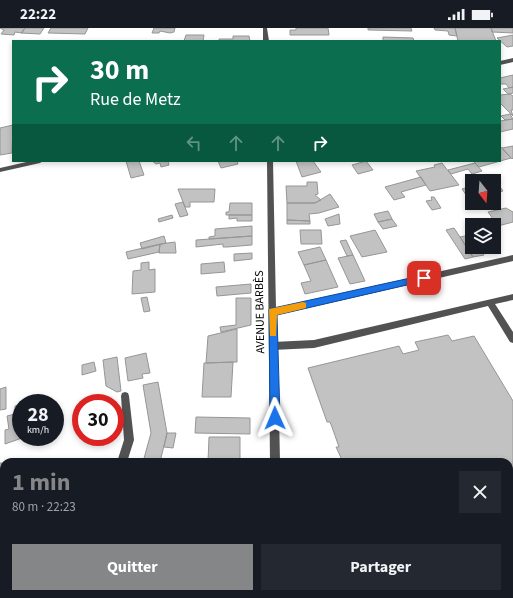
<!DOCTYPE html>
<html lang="fr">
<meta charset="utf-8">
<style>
:root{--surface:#171b24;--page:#242831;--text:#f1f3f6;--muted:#9ea1a6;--accent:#858687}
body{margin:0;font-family:"Source Sans 3",sans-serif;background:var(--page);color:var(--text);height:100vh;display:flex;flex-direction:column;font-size:15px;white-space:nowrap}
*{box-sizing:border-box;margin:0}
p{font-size:13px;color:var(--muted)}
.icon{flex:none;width:22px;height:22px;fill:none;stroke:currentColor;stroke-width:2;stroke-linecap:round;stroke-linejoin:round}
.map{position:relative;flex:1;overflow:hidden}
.drawer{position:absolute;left:0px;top:430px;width:513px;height:140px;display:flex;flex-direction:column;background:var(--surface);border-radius:12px 12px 0 0;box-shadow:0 2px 6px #0003}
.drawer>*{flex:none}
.banner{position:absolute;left:12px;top:12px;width:489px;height:122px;border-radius:0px;box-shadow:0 2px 6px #0003;background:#0b6e4f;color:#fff;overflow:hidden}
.needle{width:26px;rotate:163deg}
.buttons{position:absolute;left:465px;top:146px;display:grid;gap:8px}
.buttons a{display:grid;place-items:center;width:36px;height:36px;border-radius:0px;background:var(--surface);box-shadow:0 2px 6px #0003;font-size:20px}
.speed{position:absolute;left:12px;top:366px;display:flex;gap:8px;font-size:20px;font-weight:700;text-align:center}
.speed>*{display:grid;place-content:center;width:52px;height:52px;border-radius:50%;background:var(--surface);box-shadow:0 2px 6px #0003;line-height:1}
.speed small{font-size:10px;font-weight:400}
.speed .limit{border:6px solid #d22;background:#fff;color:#111}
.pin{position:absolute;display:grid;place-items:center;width:34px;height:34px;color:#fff;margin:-17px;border-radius:8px;box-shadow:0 2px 6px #0006}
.me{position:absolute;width:44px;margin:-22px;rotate:359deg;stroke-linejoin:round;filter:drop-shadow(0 0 3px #0008)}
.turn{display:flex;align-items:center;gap:14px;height:84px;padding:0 12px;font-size:18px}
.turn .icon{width:52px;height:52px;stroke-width:2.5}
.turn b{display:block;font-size:28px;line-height:34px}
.lanes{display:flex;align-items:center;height:38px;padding:0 12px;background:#0003;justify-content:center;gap:20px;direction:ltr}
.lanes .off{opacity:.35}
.round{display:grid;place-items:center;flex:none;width:42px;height:42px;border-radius:0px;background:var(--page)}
.summary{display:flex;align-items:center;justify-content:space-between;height:68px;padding:0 12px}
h1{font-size:24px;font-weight:700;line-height:30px;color:var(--accent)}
.action{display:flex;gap:8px;margin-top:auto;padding:8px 12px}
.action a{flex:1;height:46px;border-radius:0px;background:var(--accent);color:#fff;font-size:16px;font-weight:700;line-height:46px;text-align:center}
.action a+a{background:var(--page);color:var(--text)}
.status{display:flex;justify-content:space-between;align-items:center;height:28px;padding:0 20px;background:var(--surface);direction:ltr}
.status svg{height:11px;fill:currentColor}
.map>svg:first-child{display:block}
.building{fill:#c2c2c2;stroke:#969696}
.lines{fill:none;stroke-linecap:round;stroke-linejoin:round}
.service{fill:#525252;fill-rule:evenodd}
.minor{fill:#525252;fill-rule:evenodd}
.tertiary{fill:#525252;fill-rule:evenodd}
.route{fill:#1a73e8;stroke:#114b97}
.slow{fill:#f59e0b}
.labels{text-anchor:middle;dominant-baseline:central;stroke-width:3;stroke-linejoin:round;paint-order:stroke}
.street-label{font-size:12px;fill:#000;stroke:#fff}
</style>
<div class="status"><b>22:22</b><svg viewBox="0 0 49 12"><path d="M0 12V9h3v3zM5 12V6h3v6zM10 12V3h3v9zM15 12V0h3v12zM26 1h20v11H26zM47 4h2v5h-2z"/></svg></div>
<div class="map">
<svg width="513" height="570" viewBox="0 0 513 570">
<rect width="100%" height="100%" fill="#fff"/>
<path class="building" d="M 0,0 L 25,0 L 22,5 L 15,4 L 14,7 L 1,6 L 4,2 Z
M 25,0 L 44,0 L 40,6 L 21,5 Z
M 51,0 L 88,0 L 85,6 L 48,5 Z
M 175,0 L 174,4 L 170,5 L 160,3 L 159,5 L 152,5 L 154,0 Z
M 296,0 L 328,0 L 329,7 L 290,7 L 290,2 L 296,2 Z
M 368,0 L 411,0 L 412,3 L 368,2 Z
M 434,0 L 455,0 L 457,8 L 449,7 L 448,3 L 435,2 Z
M 455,0 L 491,0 L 496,13 L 458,13 Z
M 491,0 L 513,0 L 513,5 L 492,4 Z
M 186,7 L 204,7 L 203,13 L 184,13 Z
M 513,7 L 513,18 L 507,19 L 497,10 Z
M 233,8 L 249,8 L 250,13 L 219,13 L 219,11 L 233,11 Z
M 383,9 L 413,10 L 414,13 L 383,13 Z
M 513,47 L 513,59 L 509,60 L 506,56 L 500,56 L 500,50 Z
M 513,59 L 513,65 L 510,66 L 508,66 L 503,61 Z
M 510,66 L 513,68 L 513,82 L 511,82 L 513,88 L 500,75 L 500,67 Z
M 510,86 L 513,91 L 505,92 L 501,88 Z
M 513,91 L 513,101 L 500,104 L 500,93 Z
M 13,97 L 12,125 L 0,127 L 0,100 Z
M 500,118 L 511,130 L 479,139 L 473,133 L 500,133 Z
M 513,118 L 513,130 L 512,131 L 502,120 Z
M 126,133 L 139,133 L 144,147 L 131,150 Z
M 152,133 L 168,133 L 169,137 L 161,139 L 160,135 L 156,136 Z
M 218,133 L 237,133 L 238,136 L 221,140 Z
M 296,133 L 313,133 L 321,144 L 302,149 Z
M 366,133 L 373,142 L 358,146 L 352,137 Z
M 442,135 L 459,157 L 430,163 L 416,143 L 435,139 L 434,137 Z
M 475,135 L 482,143 L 472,146 L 468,141 L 451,146 L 448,142 Z
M 421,149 L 426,157 L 401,164 L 405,169 L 394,172 L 385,159 Z
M 495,152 L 498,156 L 503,163 L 499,164 L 494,156 L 494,153 L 492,153 Z
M 307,154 L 317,154 L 318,166 L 315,167 L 321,172 L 315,175 L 287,175 L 286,158 L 307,158 Z
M 472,158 L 472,170 L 469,171 L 462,161 Z
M 178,161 L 215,161 L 214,174 L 190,174 L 190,179 L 185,179 Z
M 330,166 L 339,179 L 319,185 L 309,186 L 310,193 L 287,192 L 287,175 L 315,175 Z
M 431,169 L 434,169 L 441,180 L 432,182 L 426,173 L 432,172 Z
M 183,174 L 188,187 L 180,189 L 175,176 Z
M 230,175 L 252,175 L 252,187 L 226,187 L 226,184 L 229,184 Z
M 506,180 L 513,184 L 513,194 L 498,198 L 488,184 Z
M 388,183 L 392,191 L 378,194 L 374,186 Z
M 339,186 L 340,196 L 328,198 L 325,191 Z
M 172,187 L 173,190 L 159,194 L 158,191 Z
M 229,187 L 252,187 L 252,193 L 237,193 L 237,190 L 229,191 Z
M 392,191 L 397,198 L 383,201 L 378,194 Z
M 287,192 L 310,193 L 310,196 L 287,196 Z
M 252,198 L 252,208 L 209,211 L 209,209 L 215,208 L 215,201 Z
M 454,200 L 460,209 L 473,229 L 465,231 L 446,202 Z
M 300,202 L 321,202 L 322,216 L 301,216 Z
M 375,202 L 387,224 L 362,229 L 350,208 Z
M 470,207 L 472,219 L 479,219 L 484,227 L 473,229 L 460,209 Z
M 164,208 L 166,215 L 142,221 L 140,215 Z
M 252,208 L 252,217 L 227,219 L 223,219 L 223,216 L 196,219 L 196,212 Z
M 346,212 L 353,227 L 347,228 L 340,213 Z
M 175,214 L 176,225 L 159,225 L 160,216 Z
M 160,216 L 159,224 L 128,231 L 126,224 Z
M 320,219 L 326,232 L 304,237 L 298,224 Z
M 252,225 L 252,231 L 234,233 L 234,226 Z
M 353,227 L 365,253 L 350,256 L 338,230 Z
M 326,232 L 338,259 L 305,266 L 301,255 L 311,253 L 304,237 Z
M 149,234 L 149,242 L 155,241 L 155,264 L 132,266 L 133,243 L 141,242 L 141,235 Z
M 224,234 L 225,244 L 201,246 L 201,236 Z
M 251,256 L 251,265 L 217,268 L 216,259 Z
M 147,269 L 150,283 L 144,284 L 141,270 Z
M 236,270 L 251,270 L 251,297 L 221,304 L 220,299 L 236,297 Z
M 237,301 L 237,334 L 206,335 L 208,308 Z
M 448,307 L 452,313 L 474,308 L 513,373 L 513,441 L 509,442 L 509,434 L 343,434 L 336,419 L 339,419 L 332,399 L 330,394 L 327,394 L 308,340 L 399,318 L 403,326 L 419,322 L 415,314 Z
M 146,325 L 150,345 L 142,346 L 143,350 L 128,353 L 125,330 Z
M 117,329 L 121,363 L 117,364 L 106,358 L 103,332 Z
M 94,334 L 96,343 L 82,347 L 82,337 Z
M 233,334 L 231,369 L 202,369 L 204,335 Z
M 158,354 L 167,405 L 160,434 L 143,434 L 151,405 L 143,357 Z
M 6,359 L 6,381 L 0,382 L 0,361 Z
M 102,368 L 103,375 L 85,375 L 85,372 Z
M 21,377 L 22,410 L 5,416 L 5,402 L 9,401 L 7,388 L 15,386 L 15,378 Z
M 196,389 L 250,390 L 250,406 L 195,405 Z
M 167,405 L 176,405 L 173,420 L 164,419 Z
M 209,409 L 240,409 L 240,434 L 208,434 Z
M 0,435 L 4,435 L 4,466 L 0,465 Z
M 513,485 L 513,570 L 324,570 L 322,566 L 509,566 L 509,486 Z
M 4,532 L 4,566 L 8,566 L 6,570 L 0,570 L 0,541 Z
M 36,566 L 63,566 L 62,570 Z
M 90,566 L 125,566 L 124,570 L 88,570 Z
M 130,566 L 152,566 L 150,570 L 129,570 Z
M 184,566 L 249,566 L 249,570 L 183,570 Z"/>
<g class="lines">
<path class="service" d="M 513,266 L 513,272 L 495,276 L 513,304 L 513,315 L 510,314 L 488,278 L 314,320 L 273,322 L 270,321 L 269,318 L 270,315 L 273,314 L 314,312 Z
M 125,364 L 128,365 L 129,368 L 134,412 L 127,434 L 117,434 L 124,412 L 121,368 L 122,365 Z
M 513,466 L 513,476 L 509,477 L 509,467 Z"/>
<path class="minor" d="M 263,0 L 267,0 L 269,13 L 263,13 Z
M 267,133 L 273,133 L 276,280 L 513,227 L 513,233 L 277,287 L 280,434 L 270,434 Z
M 0,489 L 4,490 L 4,500 L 0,499 Z
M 273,566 L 283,566 L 284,570 L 272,570 Z"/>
<path class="tertiary" d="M 513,30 L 513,34 L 500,37 L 500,33 Z
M 31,133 L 43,133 L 40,135 L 0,144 L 0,140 Z"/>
</g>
<path class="route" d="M 424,247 L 428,250 L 424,253 L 277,287 L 280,390 L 278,394 L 275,395 L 271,394 L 270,390 L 269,281 Z"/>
<path class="slow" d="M 303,274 L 306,275 L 306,280 L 277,287 L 276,308 L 270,308 L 269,281 Z"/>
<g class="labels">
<g class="street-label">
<text transform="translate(260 284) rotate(-91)">AVENUE BARBÈS</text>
</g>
</g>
</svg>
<div class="buttons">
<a><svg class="needle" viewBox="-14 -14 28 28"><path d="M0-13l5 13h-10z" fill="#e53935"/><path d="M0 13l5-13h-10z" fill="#9ea1a6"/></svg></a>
<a><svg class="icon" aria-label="layers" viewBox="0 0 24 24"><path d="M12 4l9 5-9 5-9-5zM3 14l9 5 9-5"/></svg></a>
</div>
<div class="speed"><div>28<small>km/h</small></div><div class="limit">30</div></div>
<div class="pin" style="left:424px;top:250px;background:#d93025"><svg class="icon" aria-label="arrive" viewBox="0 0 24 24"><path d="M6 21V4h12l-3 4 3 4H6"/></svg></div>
<svg class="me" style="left:275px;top:390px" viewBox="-20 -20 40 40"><path d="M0-17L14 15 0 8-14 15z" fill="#1a73e8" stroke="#fff" stroke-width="4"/></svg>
<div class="banner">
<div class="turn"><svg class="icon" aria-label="right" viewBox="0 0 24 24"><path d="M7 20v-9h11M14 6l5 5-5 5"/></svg><div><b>30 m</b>Rue de Metz</div></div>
<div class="lanes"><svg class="icon off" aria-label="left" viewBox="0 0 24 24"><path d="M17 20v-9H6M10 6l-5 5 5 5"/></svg><svg class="icon off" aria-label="ahead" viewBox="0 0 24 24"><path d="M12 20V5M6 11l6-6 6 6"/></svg><svg class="icon off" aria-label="ahead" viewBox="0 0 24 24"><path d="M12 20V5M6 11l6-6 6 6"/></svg><svg class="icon" aria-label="right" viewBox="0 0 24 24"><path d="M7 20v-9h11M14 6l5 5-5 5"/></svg></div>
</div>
<section class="drawer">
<div class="summary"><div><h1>1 min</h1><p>80 m · 22:23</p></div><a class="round"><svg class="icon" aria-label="close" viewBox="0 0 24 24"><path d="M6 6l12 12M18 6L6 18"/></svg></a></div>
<div class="action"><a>Quitter</a><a>Partager</a></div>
</section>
</div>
